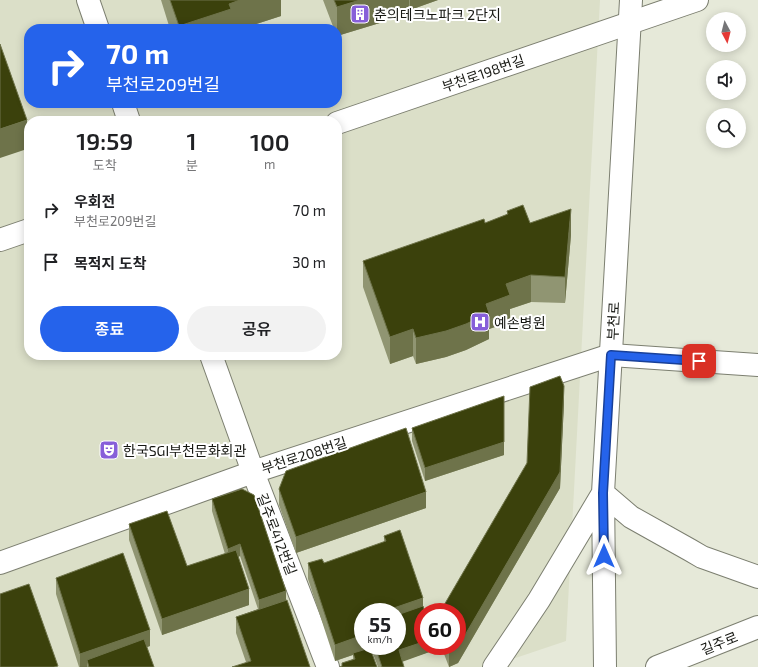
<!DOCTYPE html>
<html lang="ko">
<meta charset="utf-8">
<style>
:root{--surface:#fff;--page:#f2f2f2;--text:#202124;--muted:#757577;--accent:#2563eb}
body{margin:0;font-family:"Exo 2","Noto Sans KR",sans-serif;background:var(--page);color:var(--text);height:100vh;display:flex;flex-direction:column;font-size:15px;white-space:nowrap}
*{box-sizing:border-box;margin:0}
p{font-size:13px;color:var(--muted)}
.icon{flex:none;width:22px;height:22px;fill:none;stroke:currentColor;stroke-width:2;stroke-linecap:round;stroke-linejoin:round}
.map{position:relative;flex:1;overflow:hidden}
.sheet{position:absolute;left:24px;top:116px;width:318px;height:244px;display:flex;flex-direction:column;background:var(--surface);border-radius:16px;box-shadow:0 2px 10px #0003}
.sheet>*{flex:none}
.guide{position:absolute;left:24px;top:24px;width:318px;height:84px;border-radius:16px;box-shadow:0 2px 10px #0003;background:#2563eb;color:#fff;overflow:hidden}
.needle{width:26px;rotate:173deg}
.tools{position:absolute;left:706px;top:12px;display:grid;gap:8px}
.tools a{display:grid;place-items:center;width:40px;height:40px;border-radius:50%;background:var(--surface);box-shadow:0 2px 10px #0003;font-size:20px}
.speed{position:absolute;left:354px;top:603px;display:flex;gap:8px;font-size:20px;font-weight:700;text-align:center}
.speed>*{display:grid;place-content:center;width:52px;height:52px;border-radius:50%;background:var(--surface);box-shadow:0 2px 10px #0003;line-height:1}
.speed small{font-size:10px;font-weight:400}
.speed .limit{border:6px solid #d22;background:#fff;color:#111}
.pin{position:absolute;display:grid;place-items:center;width:34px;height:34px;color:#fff;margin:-17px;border-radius:8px;box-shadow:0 2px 6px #0006}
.me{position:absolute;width:44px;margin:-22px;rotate:0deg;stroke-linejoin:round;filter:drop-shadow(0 0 3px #0008)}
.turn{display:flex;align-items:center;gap:14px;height:84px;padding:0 16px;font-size:18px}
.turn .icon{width:52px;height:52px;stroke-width:2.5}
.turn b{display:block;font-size:28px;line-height:34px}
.eta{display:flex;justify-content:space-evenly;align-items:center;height:68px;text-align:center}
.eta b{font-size:24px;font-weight:600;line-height:28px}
.button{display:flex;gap:8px;margin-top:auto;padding:8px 16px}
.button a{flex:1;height:46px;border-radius:24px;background:var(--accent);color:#fff;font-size:16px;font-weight:600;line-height:46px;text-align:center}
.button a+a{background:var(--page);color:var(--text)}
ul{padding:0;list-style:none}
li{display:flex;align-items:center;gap:12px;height:52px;padding:0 16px}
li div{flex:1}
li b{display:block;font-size:15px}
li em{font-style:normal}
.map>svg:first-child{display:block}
.built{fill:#dbdfc8;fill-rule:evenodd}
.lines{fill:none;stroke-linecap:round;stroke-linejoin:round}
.minor-casing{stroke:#7c7f70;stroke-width:24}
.major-casing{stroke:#7c7f70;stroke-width:24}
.minor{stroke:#fff;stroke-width:22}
.major{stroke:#fff;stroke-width:22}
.wall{fill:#909572}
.shaded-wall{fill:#6e734a}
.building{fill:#3b410c;stroke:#6e734a}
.route-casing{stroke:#184099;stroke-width:10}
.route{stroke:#2563eb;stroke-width:7}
.labels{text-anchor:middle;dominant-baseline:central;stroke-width:4;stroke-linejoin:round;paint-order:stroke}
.poi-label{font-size:14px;fill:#171813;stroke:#fff;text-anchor:start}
.street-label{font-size:14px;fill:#171813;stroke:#fff}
</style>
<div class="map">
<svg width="758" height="667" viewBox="0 0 758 667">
<rect width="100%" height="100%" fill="#e6e9d9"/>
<path class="built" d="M 0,0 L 600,0 L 566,641 L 489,667 L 0,667 ZM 29,29 L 337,29 L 337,103 L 29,103 ZM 29,121 L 337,121 L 337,355 L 29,355 ZM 363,612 L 397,612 L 397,646 L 363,646 ZM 423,612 L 457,612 L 457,646 L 423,646 Z"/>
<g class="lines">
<g class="minor-casing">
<path id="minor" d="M 88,0 L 98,29
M 123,103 L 129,121
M 337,123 L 697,0
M 0,240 L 29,230
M 211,355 L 253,472 L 328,667
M 0,563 L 253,472 L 611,355 L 758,365
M 657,667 L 758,627"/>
</g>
<g class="major-casing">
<path id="major" d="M 603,493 L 631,517 L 690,550 L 702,557 L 758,577
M 494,667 L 539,600 L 603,493
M 605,667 L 603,493 L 631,0"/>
</g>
<use href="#minor" class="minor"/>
<use href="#major" class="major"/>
</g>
<path class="wall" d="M 161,0 L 281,0 L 281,16 L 241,29 L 170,29 Z
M 323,0 L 438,0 L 410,10 L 409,7 L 383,18 L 383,22 L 337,36 L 337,29 L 334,29 Z
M 507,211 L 530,223 L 571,235 L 565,303 L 531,302 L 510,309 L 510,322 L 489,329 L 489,339 L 466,350 L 446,357 L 416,364 L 413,356 L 390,364 L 363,287 L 363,261 L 485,223 L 507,215 Z
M 564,402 L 560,488 L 458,663 L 449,667 L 441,646 L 457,646 Z
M 412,428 L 504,455 L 425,481 L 412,441 Z
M 279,489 L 426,508 L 296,553 L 279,505 Z
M 212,499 L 286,600 L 310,667 L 246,662 L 236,633 L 236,617 L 258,609 L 240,556 L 238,557 L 249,605 L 162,635 L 129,540 L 129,524 L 187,566 L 225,554 L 212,511 Z
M 384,536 L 423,606 L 435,646 L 435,650 L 402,661 L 404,667 L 378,667 L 370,646 L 397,646 L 363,612 L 367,649 L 377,667 L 342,667 L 342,663 L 353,659 L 353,655 L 335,661 L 308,579 L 308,563 L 324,563 L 384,542 Z
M 56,578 L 150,646 L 147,647 L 154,667 L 79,667 L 56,594 Z"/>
<path class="shaded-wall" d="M 240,0 L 281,0 L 281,16 L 241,29 L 179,29 L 179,26 L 229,4 Z
M 360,0 L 409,0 L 409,7 L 383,18 L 383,22 L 337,36 L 337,7 Z
M 410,0 L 438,0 L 410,10 Z
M 27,120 L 27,149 L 0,158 L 0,129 Z
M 571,209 L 571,235 L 565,303 L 565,277 Z
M 531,275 L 531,302 L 510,309 L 510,322 L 489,329 L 489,339 L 466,350 L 446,357 L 416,364 L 416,338 L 486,304 L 506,284 Z
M 413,329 L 413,356 L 390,364 L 390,337 Z
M 564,386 L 564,402 L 560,488 L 458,663 L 449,667 L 449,650 Z
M 504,396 L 504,455 L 425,481 L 425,468 Z
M 426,492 L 426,508 L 296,553 L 296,537 Z
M 240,544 L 240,556 L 228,561 L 228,549 Z
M 249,589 L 249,605 L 162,635 L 162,619 Z
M 286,591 L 286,603 L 259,612 L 259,600 Z
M 423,598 L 423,614 L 397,623 L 397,612 L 382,612 Z
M 150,630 L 150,646 L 89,667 L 87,660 L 87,667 L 80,667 L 80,654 Z
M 363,635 L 363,646 L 367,646 L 367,650 L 335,661 L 335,645 Z
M 423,642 L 423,646 L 435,646 L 435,650 L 399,663 L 399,650 Z"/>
<path class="building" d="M 170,0 L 240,0 L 229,4 L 231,9 L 179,26 Z
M 334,0 L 360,0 L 337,7 Z
M 0,44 L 27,120 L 0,129 Z
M 523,205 L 530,223 L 571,209 L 565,277 L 531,275 L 506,284 L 510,295 L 486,304 L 489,313 L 466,324 L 446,331 L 416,338 L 413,329 L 390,337 L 363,261 L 484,219 L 485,223 L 508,214 L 507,211 Z
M 560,376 L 564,386 L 560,472 L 458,647 L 449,650 L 447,646 L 457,646 L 457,612 L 440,612 L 527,463 L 530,387 Z
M 504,396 L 504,442 L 425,468 L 412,428 Z
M 406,428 L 426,492 L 296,537 L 279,489 L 286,471 Z
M 242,489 L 254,495 L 286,591 L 259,600 L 240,544 L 228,549 L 212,499 Z
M 167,511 L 187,566 L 236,550 L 249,589 L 162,619 L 129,524 Z
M 400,530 L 423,598 L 382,612 L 363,612 L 363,618 L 362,619 L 363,622 L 363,635 L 335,645 L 308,563 L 322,559 L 324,563 L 386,541 L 384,536 Z
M 123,553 L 150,630 L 80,654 L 56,578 Z
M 29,584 L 58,666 L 54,667 L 0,667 L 0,594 Z
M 287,600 L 310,667 L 232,667 L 251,661 L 236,617 Z
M 423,606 L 425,612 L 423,612 L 423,642 L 399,650 L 404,667 L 382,667 L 375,646 L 397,646 L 397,615 Z
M 144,639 L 154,667 L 89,667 L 87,660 Z
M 370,648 L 377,667 L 340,667 L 342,666 L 342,663 L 355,659 L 353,653 Z"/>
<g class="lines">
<g class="route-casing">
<path id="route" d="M 604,556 L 603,493 L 611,355 L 699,361"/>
</g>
<use href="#route" class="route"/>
</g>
<defs>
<g id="building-square" transform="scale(1)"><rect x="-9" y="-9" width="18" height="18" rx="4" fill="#875fd9" stroke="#fff"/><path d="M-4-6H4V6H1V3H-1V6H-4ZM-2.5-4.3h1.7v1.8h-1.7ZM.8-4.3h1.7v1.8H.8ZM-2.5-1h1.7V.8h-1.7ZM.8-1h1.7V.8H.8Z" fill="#fff"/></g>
<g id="hospital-square" transform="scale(1)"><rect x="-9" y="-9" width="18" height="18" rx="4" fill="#875fd9" stroke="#fff"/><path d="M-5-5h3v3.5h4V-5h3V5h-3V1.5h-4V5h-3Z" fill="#fff"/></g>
<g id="theatre-square" transform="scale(1)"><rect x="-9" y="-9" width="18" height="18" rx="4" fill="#875fd9" stroke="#fff"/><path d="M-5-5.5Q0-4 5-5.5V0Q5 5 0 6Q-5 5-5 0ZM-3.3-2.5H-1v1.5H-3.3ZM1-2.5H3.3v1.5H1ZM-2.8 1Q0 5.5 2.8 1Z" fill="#fff"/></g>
</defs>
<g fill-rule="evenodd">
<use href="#building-square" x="360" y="14"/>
<use href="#hospital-square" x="480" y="322"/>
<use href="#theatre-square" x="109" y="450"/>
</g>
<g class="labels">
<g class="poi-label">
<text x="374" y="14">춘의테크노파크 2단지</text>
<text x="494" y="322">예손병원</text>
<text x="123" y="450">한국SGI부천문화회관</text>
</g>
<g class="street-label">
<text transform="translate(483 73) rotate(-19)">부천로198번길</text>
<text transform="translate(613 321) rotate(-87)">부천로</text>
<text transform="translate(304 455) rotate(-18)">부천로208번길</text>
<text transform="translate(277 534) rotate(69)">길주로412번길</text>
<text transform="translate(719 643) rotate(-22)">길주로</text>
</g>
</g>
</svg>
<div class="tools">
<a><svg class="needle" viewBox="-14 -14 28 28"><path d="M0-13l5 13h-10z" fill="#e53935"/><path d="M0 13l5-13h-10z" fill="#757577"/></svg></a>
<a><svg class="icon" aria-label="sound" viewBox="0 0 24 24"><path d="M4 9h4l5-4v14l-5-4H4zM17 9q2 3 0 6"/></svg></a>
<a><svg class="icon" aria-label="search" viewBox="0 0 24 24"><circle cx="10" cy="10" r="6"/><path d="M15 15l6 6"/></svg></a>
</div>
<div class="speed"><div>55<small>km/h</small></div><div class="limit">60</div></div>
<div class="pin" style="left:699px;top:361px;background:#d93025"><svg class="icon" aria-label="arrive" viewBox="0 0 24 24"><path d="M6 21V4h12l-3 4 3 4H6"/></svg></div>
<svg class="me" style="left:604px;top:556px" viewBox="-20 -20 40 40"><path d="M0-17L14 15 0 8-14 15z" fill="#2563eb" stroke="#fff" stroke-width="4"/></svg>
<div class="guide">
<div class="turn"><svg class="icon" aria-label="right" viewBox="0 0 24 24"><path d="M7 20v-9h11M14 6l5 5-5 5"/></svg><div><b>70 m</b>부천로209번길</div></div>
</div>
<section class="sheet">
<div class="eta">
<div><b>19:59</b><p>도착</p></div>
<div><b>1</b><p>분</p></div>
<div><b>100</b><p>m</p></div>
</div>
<ul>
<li><svg class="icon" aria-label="right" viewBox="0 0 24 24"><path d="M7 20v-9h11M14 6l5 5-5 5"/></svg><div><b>우회전</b><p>부천로209번길</p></div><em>70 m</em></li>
<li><svg class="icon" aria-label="arrive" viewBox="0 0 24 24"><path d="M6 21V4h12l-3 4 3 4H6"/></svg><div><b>목적지 도착</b></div><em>30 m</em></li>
</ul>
<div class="button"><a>종료</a><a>공유</a></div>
</section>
</div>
